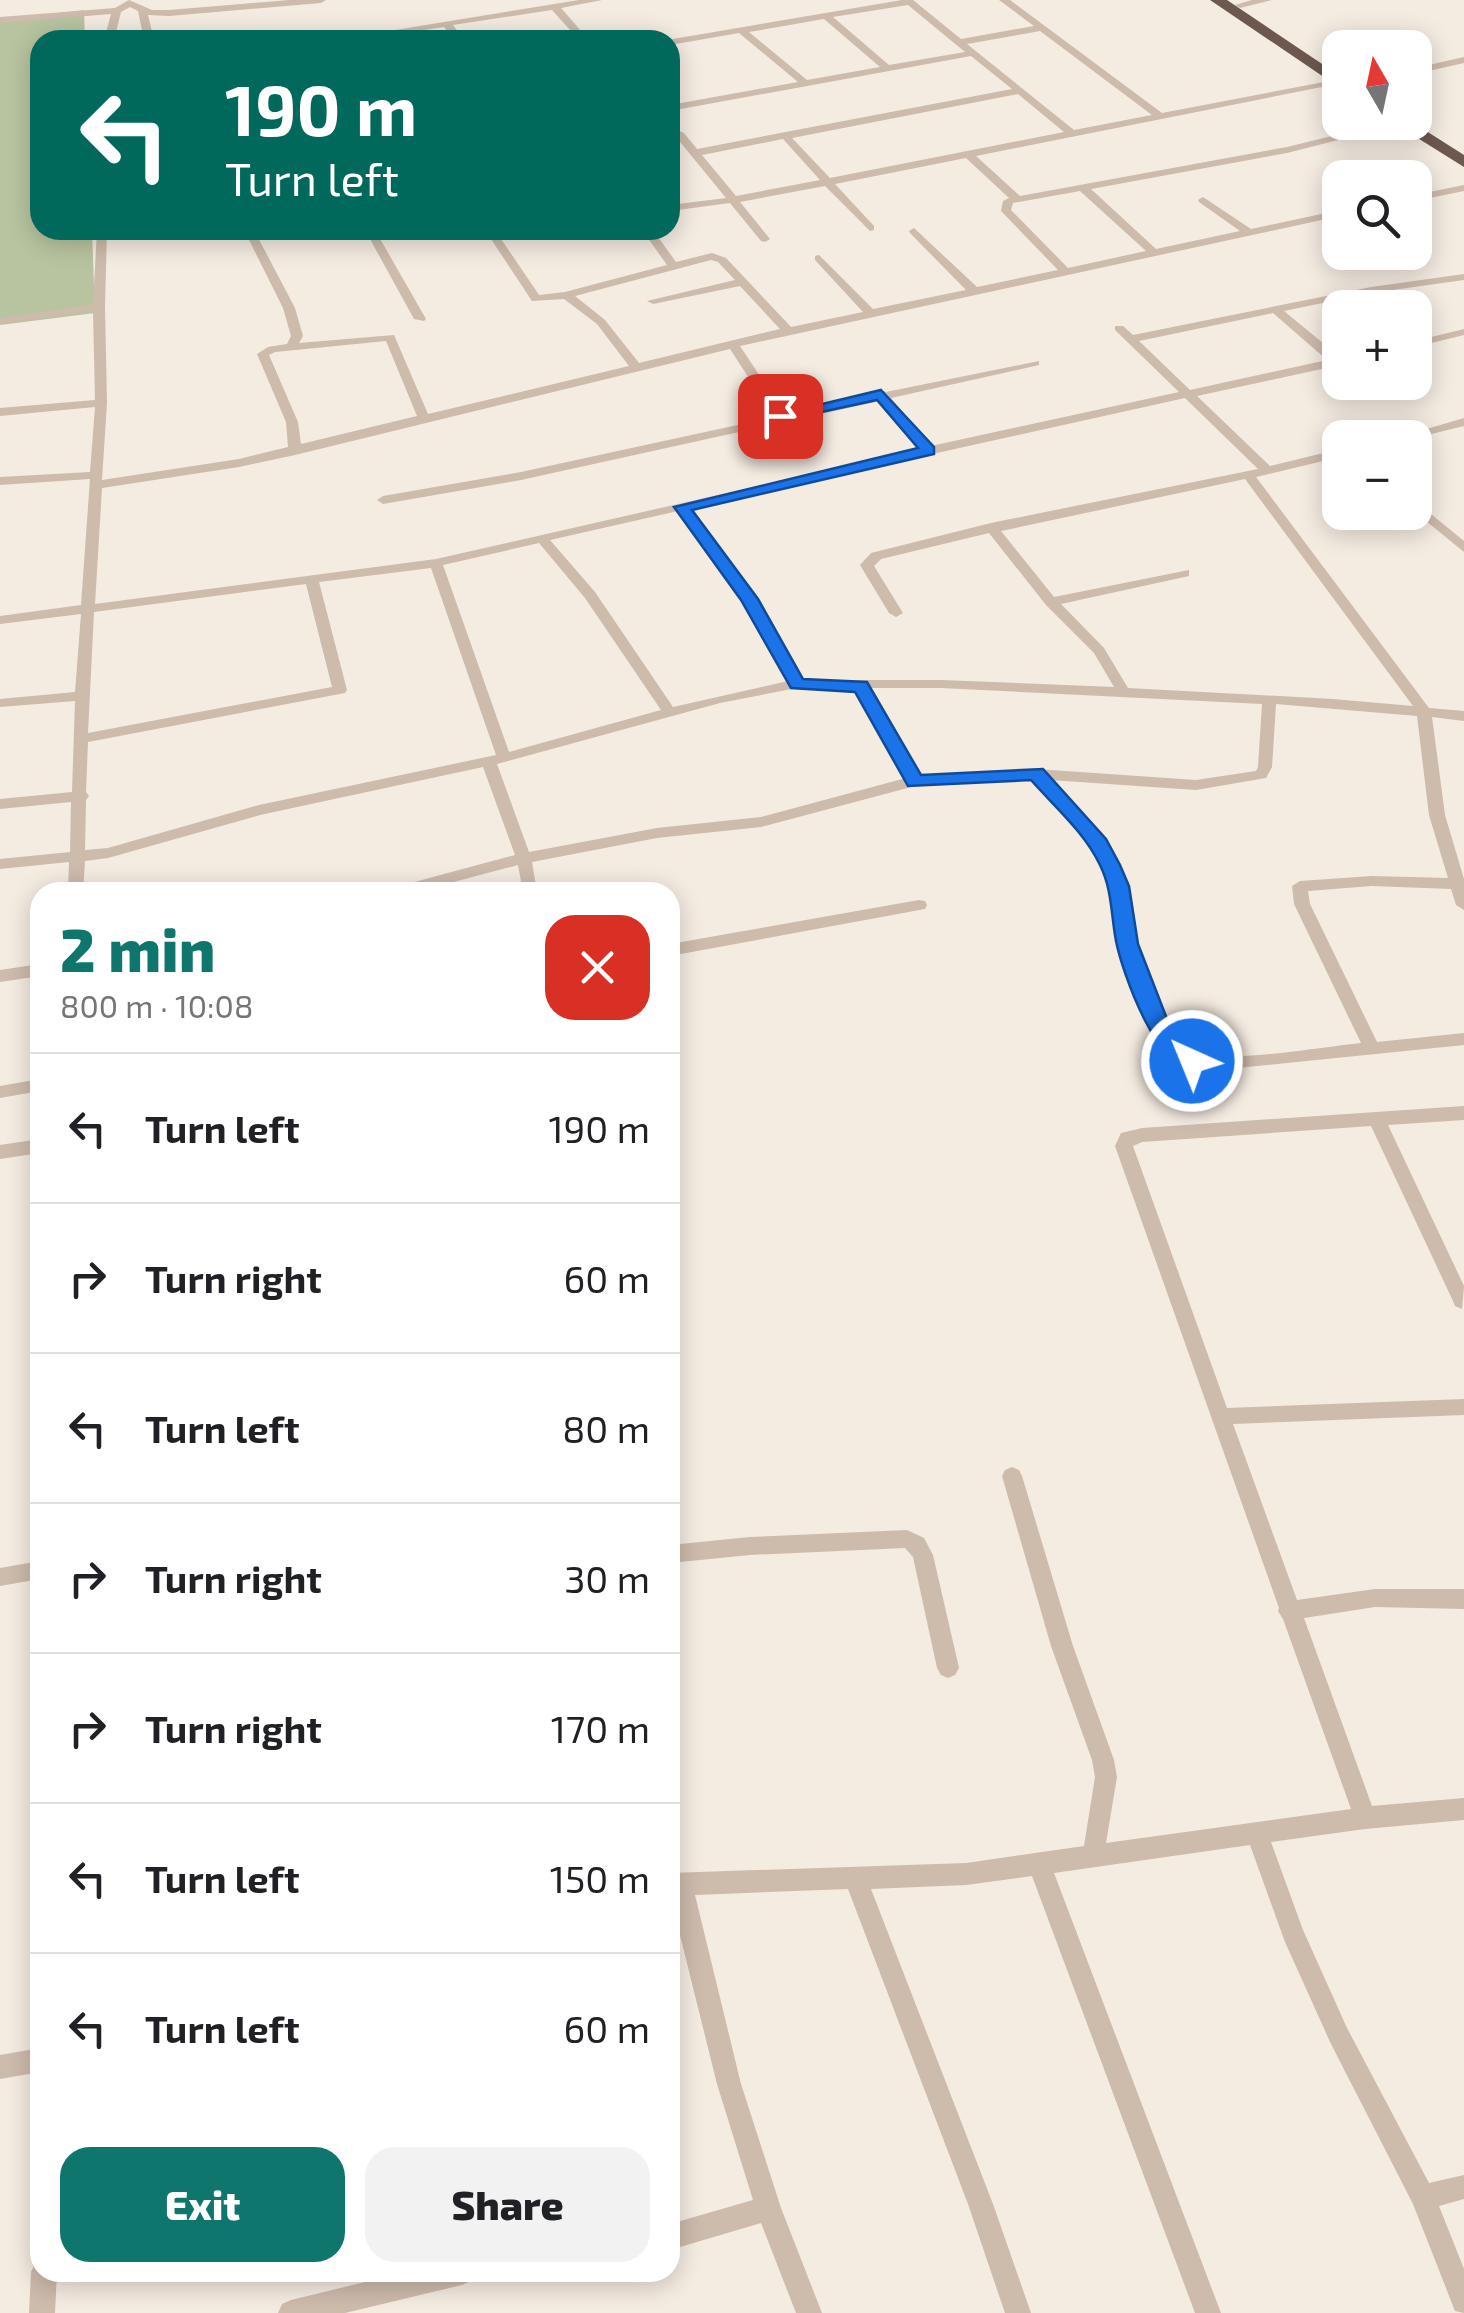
<!DOCTYPE html>
<meta charset="utf-8">
<style>
:root{--surface:#fff;--page:#f2f2f2;--text:#202124;--muted:#757577;--line:#e0e0e0;--accent:#0f766e}
body{margin:0;font-family:"Exo 2",sans-serif;background:var(--page);color:var(--text);height:100vh;display:flex;flex-direction:column;font-size:38px;white-space:nowrap}
*{box-sizing:border-box;margin:0}
p{font-size:32px;color:var(--muted)}
.icon{flex:none;width:55px;height:55px;fill:none;stroke:currentColor;stroke-width:2;stroke-linecap:round;stroke-linejoin:round}
.map{position:relative;flex:1;overflow:hidden}
.details{position:absolute;left:30px;top:882px;width:650px;height:1400px;display:flex;flex-direction:column;background:var(--surface);border-radius:30px;box-shadow:0 5px 25px #0003}
.details>*{flex:none}
.guide{position:absolute;left:30px;top:30px;width:650px;height:210px;border-radius:30px;box-shadow:0 5px 25px #0003;background:#00695c;color:#fff;overflow:hidden}
.needle{width:65px;rotate:351deg}
.fabs{position:absolute;left:1322px;top:30px;display:grid;gap:20px}
.fabs a{display:grid;place-items:center;width:110px;height:110px;border-radius:20px;background:var(--surface);box-shadow:0 5px 25px #0003;font-size:50px}
.pin{position:absolute;display:grid;place-items:center;width:85px;height:85px;color:#fff;margin:-42px;border-radius:20px;box-shadow:0 5px 15px #0006}
.me{position:absolute;width:110px;margin:-55px;rotate:316deg;stroke-linejoin:round;filter:drop-shadow(0 0 8px #0008)}
.turn{display:flex;align-items:center;gap:35px;height:210px;padding:0 30px;font-size:45px}
.turn .icon{width:130px;height:130px;stroke-width:2.5}
.turn b{display:block;font-size:70px;line-height:85px}
.round{display:grid;place-items:center;flex:none;width:105px;height:105px;border-radius:30px;background:var(--page)}
.summary{display:flex;align-items:center;justify-content:space-between;height:170px;padding:0 30px}
h1{font-size:60px;font-weight:800;line-height:75px;color:var(--accent)}
.button{display:flex;gap:20px;margin-top:auto;padding:20px 30px}
.button a{flex:1;height:115px;border-radius:30px;background:var(--accent);color:#fff;font-size:40px;font-weight:800;line-height:115px;text-align:center}
.button a+a{background:var(--page);color:var(--text)}
ul{padding:0;list-style:none}
li{display:flex;align-items:center;gap:30px;height:150px;padding:0 30px;border-top:2px solid var(--line)}
li div{flex:1}
li b{display:block;font-size:38px}
li em{font-style:normal}
.map>svg:first-child{display:block}
.green{fill:#b8c4a0}
.lines{fill:none;stroke-linecap:round;stroke-linejoin:round}
.minor{fill:#cdbbac;fill-rule:evenodd}
.trunk{fill:#6c584f;fill-rule:evenodd}
.route{fill:#1a73e8;stroke:#114b97;stroke-width:2.5}
</style>
<div class="map">
<svg width="1464" height="2313" viewBox="0 0 1464 2313">
<rect width="100%" height="100%" fill="#f4ebe1"/>
<path class="green" d="M 84,10 L 85,40 L 40,40 L 40,230 L 92,230 L 95,313 L 0,325 L 0,21 Z"/>
<g class="lines">
<path class="minor" d="M 289,0 L 326,0 L 321,3 L 169,16 L 148,15 L 154,40 L 144,40 L 138,11 L 130,7 L 121,12 L 114,40 L 104,40 L 111,14 L 0,23 L 0,17 L 115,8 L 129,0 L 152,10 L 169,10 Z
M 579,0 L 602,0 L 561,8 L 589,40 L 579,40 L 552,10 L 453,25 L 464,40 L 454,40 L 444,27 L 357,40 L 334,40 Z
M 902,0 L 913,0 L 961,39 L 1034,26 L 999,0 L 1010,0 L 1162,113 L 1340,79 L 1340,83 L 1337,84 L 976,156 L 1020,196 L 1287,147 L 1389,122 L 1405,123 L 1287,153 L 1091,189 L 1156,249 L 1240,231 L 1199,202 L 1198,200 L 1203,197 L 1251,229 L 1340,210 L 1340,216 L 740,346 L 785,414 L 875,394 L 881,390 L 886,392 L 1039,361 L 1039,365 L 891,398 L 931,446 L 1179,392 L 1115,330 L 1115,326 L 1123,326 L 1133,335 L 1371,287 L 1464,274 L 1464,280 L 1371,293 L 1284,311 L 1340,357 L 1340,365 L 1197,396 L 1270,466 L 1340,449 L 1340,457 L 1256,477 L 1429,708 L 1464,711 L 1464,721 L 1432,717 L 1445,815 L 1464,879 L 1464,910 L 1456,905 L 1451,889 L 1372,886 L 1308,891 L 1310,904 L 1377,1042 L 1464,1033 L 1464,1045 L 1227,1069 L 1175,1061 L 1157,1042 L 1119,944 L 1111,886 L 1102,865 L 1092,846 L 1032,779 L 915,786 L 761,827 L 657,838 L 532,862 L 537,892 L 523,892 L 518,865 L 416,892 L 390,892 L 392,888 L 515,855 L 483,767 L 260,815 L 108,858 L 85,861 L 83,892 L 68,892 L 69,862 L 0,869 L 0,859 L 70,852 L 71,802 L 0,809 L 0,799 L 72,792 L 75,701 L 0,707 L 0,699 L 75,692 L 81,614 L 0,624 L 0,616 L 81,605 L 90,479 L 0,485 L 0,477 L 90,472 L 95,407 L 0,416 L 0,408 L 95,400 L 93,311 L 0,324 L 0,318 L 93,304 L 97,230 L 107,230 L 105,307 L 107,403 L 102,480 L 239,459 L 288,447 L 286,422 L 257,354 L 268,347 L 287,344 L 291,336 L 283,308 L 244,230 L 254,230 L 295,308 L 303,336 L 299,343 L 394,335 L 428,414 L 629,366 L 597,324 L 564,299 L 532,301 L 485,230 L 495,230 L 539,295 L 565,292 L 667,265 L 642,230 L 653,230 L 676,262 L 712,253 L 726,258 L 791,327 L 863,312 L 815,260 L 815,256 L 819,255 L 873,309 L 966,290 L 910,233 L 909,231 L 914,228 L 977,287 L 1058,270 L 1001,211 L 1003,201 L 1009,198 L 966,158 L 835,184 L 874,226 L 874,230 L 870,231 L 825,186 L 740,202 L 770,239 L 765,242 L 761,241 L 730,203 L 670,211 L 670,205 L 726,198 L 676,137 L 670,134 L 670,127 L 684,133 L 697,149 L 1012,89 L 971,56 L 670,111 L 670,105 L 798,82 L 739,33 L 670,45 L 670,40 L 667,40 ZM 908,5 L 965,52 L 889,65 L 833,17 ZM 824,19 L 880,67 L 807,80 L 749,32 ZM 1040,31 L 1152,115 L 1074,130 L 967,44 ZM 1018,94 L 1064,132 L 830,178 L 792,138 ZM 783,139 L 820,180 L 736,196 L 702,155 ZM 1080,191 L 1146,251 L 1068,268 L 1011,210 L 1013,203 ZM 711,260 L 718,262 L 735,280 L 647,301 L 653,304 L 740,286 L 780,329 L 639,363 L 605,320 L 575,296 ZM 1273,313 L 1327,360 L 1190,390 L 1139,341 ZM 386,341 L 417,416 L 301,444 L 298,422 L 269,355 L 275,352 ZM 730,349 L 774,417 L 521,472 L 383,496 L 377,500 L 383,504 L 521,480 L 880,401 L 920,449 L 436,559 L 95,604 L 102,488 L 239,467 L 295,455 ZM 1185,398 L 1258,469 L 991,523 L 871,553 L 860,565 L 889,613 L 896,617 L 903,613 L 874,566 L 881,559 L 989,533 L 1046,605 L 1094,653 L 1114,687 L 941,680 L 802,680 L 756,599 L 689,508 ZM 1245,479 L 1413,706 L 1333,699 L 1128,688 L 1104,648 L 1061,604 L 1189,576 L 1189,570 L 1054,597 L 1001,531 ZM 678,511 L 743,600 L 788,681 L 673,707 L 595,592 L 550,540 ZM 539,543 L 585,598 L 661,710 L 509,752 L 443,565 ZM 431,568 L 496,755 L 259,805 L 108,848 L 85,850 L 86,800 L 89,796 L 86,792 L 88,742 L 345,693 L 347,690 L 319,582 ZM 306,584 L 332,687 L 88,733 L 94,612 ZM 797,688 L 855,688 L 906,778 L 761,817 L 657,828 L 529,852 L 497,764 L 720,703 ZM 869,688 L 941,688 L 1262,704 L 1258,767 L 1256,771 L 1196,780 L 1036,769 L 919,776 ZM 1276,704 L 1417,716 L 1429,815 L 1448,878 L 1372,876 L 1300,881 L 1292,886 L 1294,904 L 1361,1043 C 1322,1047 1220,1065 1187,1052 C 1171,1045 1140,963 1135,944 C 1130,924 1132,902 1126,883 C 1112,842 1078,812 1050,780 L 1196,790 L 1266,778 L 1272,767 Z
M 1252,0 L 1272,0 L 1240,8 L 1235,5 Z
M 1464,57 L 1464,63 L 1415,74 L 1415,68 Z
M 1464,185 L 1464,191 L 1415,201 L 1415,195 Z
M 365,230 L 375,230 L 426,319 L 424,321 L 414,319 Z
M 1464,329 L 1464,335 L 1415,347 L 1415,341 Z
M 1464,418 L 1464,426 L 1415,438 L 1396,438 Z
M 1415,501 L 1464,541 L 1464,552 L 1415,512 Z
M 919,900 L 925,901 L 927,905 L 925,909 L 670,956 L 670,944 Z
M 40,964 L 40,976 L 0,982 L 0,970 Z
M 40,1079 L 40,1091 L 0,1098 L 0,1086 Z
M 1464,1106 L 1464,1120 L 1388,1125 L 1464,1286 L 1462,1309 L 1455,1306 L 1453,1301 L 1371,1126 L 1142,1142 L 1133,1146 L 1227,1408 L 1464,1399 L 1464,1415 L 1233,1424 L 1297,1600 L 1375,1589 L 1464,1589 L 1464,1609 L 1375,1607 L 1304,1618 L 1372,1806 L 1464,1798 L 1464,1820 L 1365,1829 L 1271,1842 L 1303,1930 L 1347,2028 L 1429,2183 L 1464,2175 L 1464,2199 L 1439,2206 L 1464,2269 L 1464,2313 L 1455,2311 L 1413,2204 L 1331,2044 L 1285,1942 L 1250,1845 L 1054,1873 L 1221,2313 L 1195,2313 L 1032,1876 L 966,1885 L 871,1889 L 993,2204 L 1031,2313 L 1005,2313 L 968,2204 L 848,1889 L 695,1895 L 741,2084 L 781,2208 L 822,2313 L 796,2313 L 761,2223 L 670,2250 L 670,2224 L 753,2200 L 717,2084 L 670,1895 L 670,1873 L 966,1863 L 1084,1846 L 1095,1777 L 1092,1760 L 1051,1646 L 1002,1476 L 1005,1470 L 1012,1467 L 1019,1470 L 1022,1476 L 1073,1646 L 1114,1760 L 1117,1777 L 1106,1843 L 1351,1809 L 1283,1619 L 1278,1611 L 1279,1608 L 1115,1146 L 1121,1133 L 1142,1128 Z
M 40,1139 L 40,1153 L 0,1159 L 0,1145 Z
M 907,1530 L 924,1538 L 933,1555 L 959,1668 L 955,1675 L 948,1678 L 941,1675 L 937,1668 L 913,1557 L 905,1548 L 750,1555 L 670,1563 L 670,1545 L 750,1537 Z
M 40,1561 L 40,1579 L 0,1586 L 0,1568 Z
M 40,2048 L 40,2072 L 0,2079 L 0,2055 Z
M 40,2261 L 40,2272 L 57,2272 L 55,2313 L 29,2313 L 31,2272 L 35,2263 Z
M 406,2272 L 475,2272 L 471,2281 L 462,2285 L 345,2313 L 278,2313 L 282,2304 L 291,2300 Z"/>
<path class="trunk" d="M 1210,0 L 1227,0 L 1340,76 L 1340,88 Z
M 1392,122 L 1412,122 L 1464,155 L 1464,167 Z"/>
</g>
<path class="route" d="M 881,390 L 934,447 L 934,454 L 692,510 L 758,599 L 803,679 L 867,682 L 921,775 L 1043,769 L 1106,839 L 1120,865 L 1129,886 L 1138,944 L 1174,1037 L 1200,1055 L 1200,1067 C 1159,1080 1122,971 1116,941 C 1111,914 1112,889 1100,865 C 1085,833 1055,807 1031,780 L 908,786 L 855,692 L 791,688 L 741,600 L 674,507 L 918,448 L 877,400 L 780,421 L 772,416 Z"/>
</svg>
<div class="fabs">
<a><svg class="needle" viewBox="-14 -14 28 28"><path d="M0-13l5 13h-10z" fill="#e53935"/><path d="M0 13l5-13h-10z" fill="#757577"/></svg></a>
<a><svg class="icon" aria-label="search" viewBox="0 0 24 24"><circle cx="10" cy="10" r="6"/><path d="M15 15l6 6"/></svg></a>
<a>+</a>
<a>−</a>
</div>
<div class="pin" style="left:780px;top:416px;background:#d93025"><svg class="icon" aria-label="arrive" viewBox="0 0 24 24"><path d="M6 21V4h12l-3 4 3 4H6"/></svg></div>
<svg class="me" style="left:1192px;top:1061px" viewBox="-20 -20 40 40"><circle r="17" fill="#1a73e8" stroke="#fff" stroke-width="3"/><path d="M0-11L8 9 0 5-8 9z" fill="#fff"/></svg>
<div class="guide">
<div class="turn"><svg class="icon" aria-label="left" viewBox="0 0 24 24"><path d="M17 20v-9H6M10 6l-5 5 5 5"/></svg><div><b>190 m</b>Turn left</div></div>
</div>
<section class="details">
<div class="summary"><div><h1>2 min</h1><p>800 m · 10:08</p></div><a class="round" style="background:#d93025;color:#fff"><svg class="icon" aria-label="close" viewBox="0 0 24 24"><path d="M6 6l12 12M18 6L6 18"/></svg></a></div>
<ul>
<li><svg class="icon" aria-label="left" viewBox="0 0 24 24"><path d="M17 20v-9H6M10 6l-5 5 5 5"/></svg><div><b>Turn left</b></div><em>190 m</em></li>
<li><svg class="icon" aria-label="right" viewBox="0 0 24 24"><path d="M7 20v-9h11M14 6l5 5-5 5"/></svg><div><b>Turn right</b></div><em>60 m</em></li>
<li><svg class="icon" aria-label="left" viewBox="0 0 24 24"><path d="M17 20v-9H6M10 6l-5 5 5 5"/></svg><div><b>Turn left</b></div><em>80 m</em></li>
<li><svg class="icon" aria-label="right" viewBox="0 0 24 24"><path d="M7 20v-9h11M14 6l5 5-5 5"/></svg><div><b>Turn right</b></div><em>30 m</em></li>
<li><svg class="icon" aria-label="right" viewBox="0 0 24 24"><path d="M7 20v-9h11M14 6l5 5-5 5"/></svg><div><b>Turn right</b></div><em>170 m</em></li>
<li><svg class="icon" aria-label="left" viewBox="0 0 24 24"><path d="M17 20v-9H6M10 6l-5 5 5 5"/></svg><div><b>Turn left</b></div><em>150 m</em></li>
<li><svg class="icon" aria-label="left" viewBox="0 0 24 24"><path d="M17 20v-9H6M10 6l-5 5 5 5"/></svg><div><b>Turn left</b></div><em>60 m</em></li>
</ul>
<div class="button"><a>Exit</a><a>Share</a></div>
</section>
</div>
